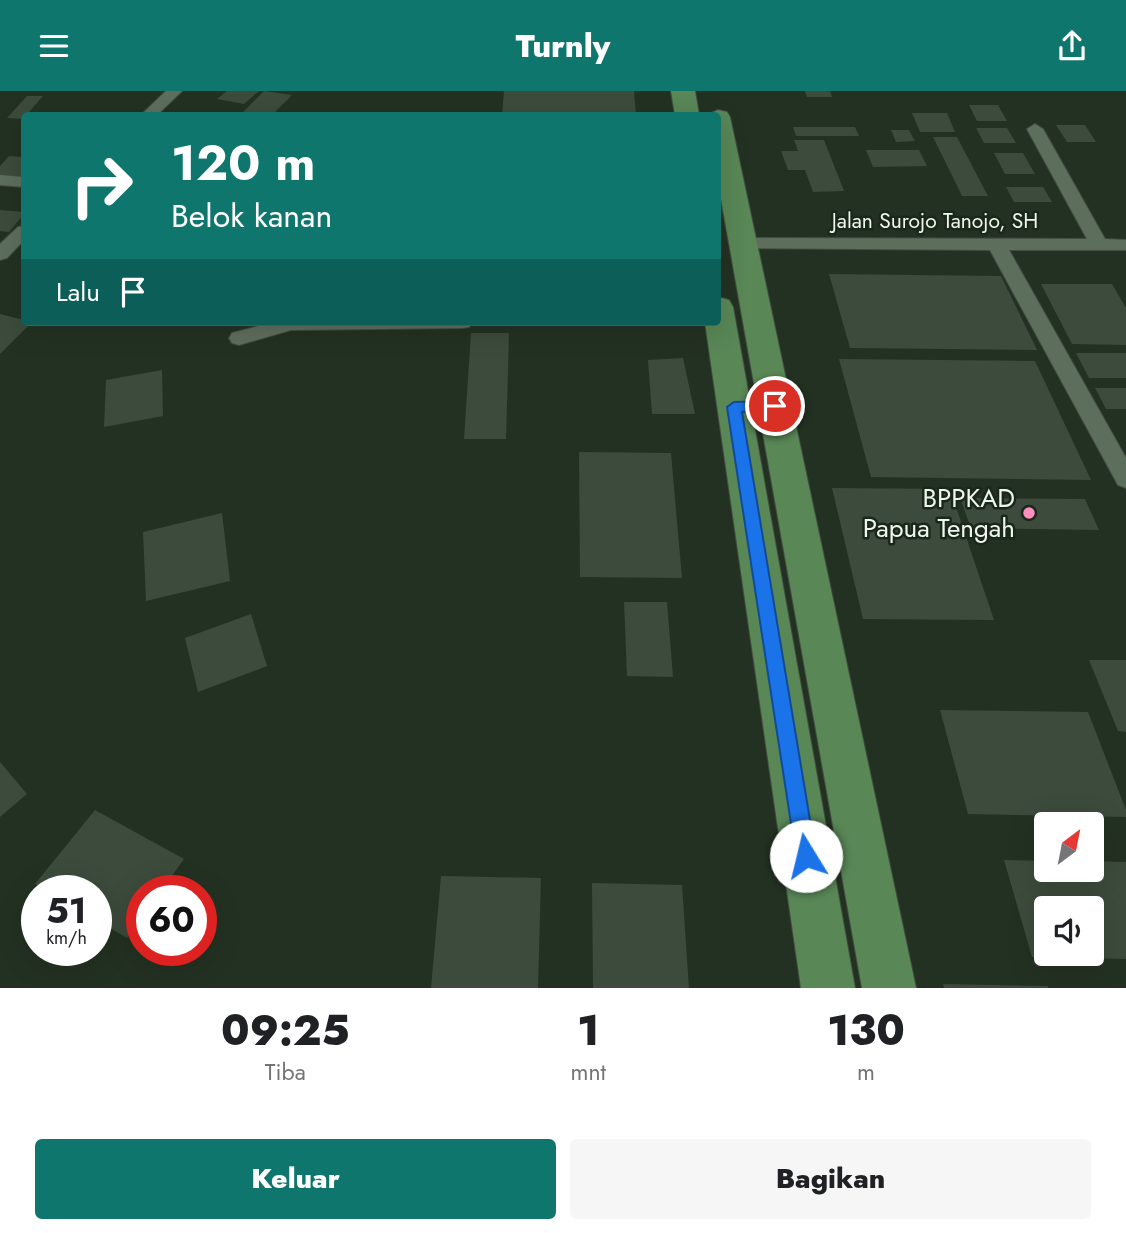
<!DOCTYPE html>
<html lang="id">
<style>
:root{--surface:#fff;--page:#f6f6f6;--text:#202124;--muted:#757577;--accent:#0f766e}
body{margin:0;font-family:Jost,sans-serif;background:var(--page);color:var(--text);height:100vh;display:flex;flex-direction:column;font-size:26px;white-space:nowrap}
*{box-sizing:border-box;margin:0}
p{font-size:23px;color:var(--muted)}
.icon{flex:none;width:38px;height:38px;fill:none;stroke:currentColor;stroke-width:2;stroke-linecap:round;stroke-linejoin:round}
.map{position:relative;height:897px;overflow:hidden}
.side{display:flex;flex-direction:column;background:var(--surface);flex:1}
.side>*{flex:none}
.banner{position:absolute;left:21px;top:21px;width:700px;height:214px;border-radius:7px;box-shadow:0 7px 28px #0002;background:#0f766e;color:#fff;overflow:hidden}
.needle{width:46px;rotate:32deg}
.tools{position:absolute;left:1034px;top:721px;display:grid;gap:14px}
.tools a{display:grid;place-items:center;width:70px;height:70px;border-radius:7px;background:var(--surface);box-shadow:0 7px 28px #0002;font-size:35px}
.speed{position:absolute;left:21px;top:784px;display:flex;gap:14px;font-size:35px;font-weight:700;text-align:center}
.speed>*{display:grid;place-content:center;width:91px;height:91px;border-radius:50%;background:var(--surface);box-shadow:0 7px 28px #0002;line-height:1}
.speed small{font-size:18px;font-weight:400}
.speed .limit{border:10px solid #d22;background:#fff;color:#111}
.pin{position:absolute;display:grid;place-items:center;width:60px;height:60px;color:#fff;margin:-30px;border:4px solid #fff;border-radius:50%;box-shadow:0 2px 7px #0007}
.me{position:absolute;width:77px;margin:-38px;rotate:351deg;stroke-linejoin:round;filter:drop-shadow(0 0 5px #0008)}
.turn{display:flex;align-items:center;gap:24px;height:147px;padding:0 35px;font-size:32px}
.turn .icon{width:91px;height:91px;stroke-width:2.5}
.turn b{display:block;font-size:49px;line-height:60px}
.then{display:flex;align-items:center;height:66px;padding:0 35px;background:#0003;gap:14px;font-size:26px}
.eta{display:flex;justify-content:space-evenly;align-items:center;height:119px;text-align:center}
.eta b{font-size:42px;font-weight:800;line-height:49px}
.button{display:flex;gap:14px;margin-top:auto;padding:14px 35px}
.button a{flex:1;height:80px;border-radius:7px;background:var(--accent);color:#fff;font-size:28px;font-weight:800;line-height:80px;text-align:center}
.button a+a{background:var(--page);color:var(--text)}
header{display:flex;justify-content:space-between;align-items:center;height:91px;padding:0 35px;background:var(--accent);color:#fff;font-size:32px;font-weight:800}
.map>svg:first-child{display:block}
.building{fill:#3c4b3b;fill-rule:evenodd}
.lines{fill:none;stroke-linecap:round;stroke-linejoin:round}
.street-casing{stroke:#424e41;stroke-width:2}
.primary-casing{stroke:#424e41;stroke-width:2}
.street{fill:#5e6e5d;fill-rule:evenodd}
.primary{fill:#598756;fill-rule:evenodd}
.route{fill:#1a73e8;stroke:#114b97;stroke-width:2}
.poi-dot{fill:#fd8ec0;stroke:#1a2719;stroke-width:2.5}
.labels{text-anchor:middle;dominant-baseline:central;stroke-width:5;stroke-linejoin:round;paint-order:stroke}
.far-street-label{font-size:21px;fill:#eef7ed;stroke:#1a2719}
.poi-label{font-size:26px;fill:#eef7ed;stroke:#1a2719;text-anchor:end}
</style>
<header><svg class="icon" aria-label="menu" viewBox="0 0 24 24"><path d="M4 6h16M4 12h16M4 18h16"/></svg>Turnly<svg class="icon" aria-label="share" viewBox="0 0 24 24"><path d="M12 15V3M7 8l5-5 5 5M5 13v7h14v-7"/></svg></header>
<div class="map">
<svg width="1126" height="897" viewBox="0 0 1126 897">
<rect width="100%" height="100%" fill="#233122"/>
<path class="building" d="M 227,0 L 259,0 L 244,13 L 217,8 Z
M 264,0 L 292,4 L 272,24 L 240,24 Z
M 504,0 L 634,0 L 636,24 L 502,24 Z
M 805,0 L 830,0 L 832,6 L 807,6 Z
M 27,5 L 43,5 L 23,28 L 7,27 Z
M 969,14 L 998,14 L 1007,30 L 977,30 Z
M 912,22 L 947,22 L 955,41 L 920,41 Z
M 1056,34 L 1085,34 L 1096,51 L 1067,51 Z
M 793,36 L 855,36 L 859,45 L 796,45 Z
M 976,37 L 1007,37 L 1016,52 L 984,52 Z
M 891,39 L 909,39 L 915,50 L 896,51 Z
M 933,46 L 957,46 L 988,105 L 962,105 Z
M 794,49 L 824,49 L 844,100 L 813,101 L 805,79 L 788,79 L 781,60 L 798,60 Z
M 866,59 L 919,59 L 927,75 L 873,76 Z
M 994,62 L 1023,62 L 1035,83 L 1005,83 Z
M 9,65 L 24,66 L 24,86 L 0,84 L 0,75 Z
M 1006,96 L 1043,96 L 1052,111 L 1014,111 Z
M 0,119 L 24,121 L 24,123 L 9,141 L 0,140 Z
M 829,183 L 1001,185 L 1037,259 L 850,257 Z
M 1041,193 L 1112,193 L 1126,217 L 1126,254 L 1072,253 Z
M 0,223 L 32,231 L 0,263 Z
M 471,242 L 509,242 L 506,348 L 464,348 Z
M 1076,262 L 1126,262 L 1126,287 L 1089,287 Z
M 683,267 L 695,323 L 652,323 L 648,269 Z
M 839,268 L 1035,270 L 1091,389 L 871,386 Z
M 162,279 L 163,325 L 104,336 L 106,289 Z
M 1095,297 L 1126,297 L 1126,318 L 1106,318 Z
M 579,361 L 671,362 L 682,487 L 580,486 Z
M 832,397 L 950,398 L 994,529 L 863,528 Z
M 960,407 L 1085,408 L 1099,439 L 971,437 Z
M 222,422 L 230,490 L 146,510 L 143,441 Z
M 624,511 L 667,511 L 673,586 L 627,585 Z
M 251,523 L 267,575 L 198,601 L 185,547 Z
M 1089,569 L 1126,569 L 1126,641 L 1118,640 Z
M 940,619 L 1088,621 L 1126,719 L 1126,726 L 968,723 Z
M 0,671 L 27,703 L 0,726 Z
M 95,719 L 184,768 L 161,800 L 142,800 L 142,826 L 127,847 L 96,829 L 96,800 L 46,800 L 35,793 Z
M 1004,769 L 1046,770 L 1046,779 L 1092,779 L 1092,770 L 1126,771 L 1126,868 L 1032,866 ZM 1046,817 L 1092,817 L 1092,863 L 1046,863 Z
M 441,785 L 541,787 L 538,897 L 431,897 Z
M 592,792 L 682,794 L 689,897 L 593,897 Z
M 943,893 L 1048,895 L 1048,897 L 944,897 Z"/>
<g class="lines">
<g class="street-casing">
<path id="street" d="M 166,0 L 182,0 L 157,24 L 141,24 Z
M 1035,33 L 1043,38 L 1105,148 L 1126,149 L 1126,159 L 1009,159 L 1126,367 L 1126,397 L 1118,394 L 990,159 L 743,157 L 734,152 L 743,147 L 1087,148 L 1027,38 Z
M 0,84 L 24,86 L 24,96 L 0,94 Z
M 24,135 L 24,149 L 7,167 L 0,169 L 0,153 L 18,136 Z
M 274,231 L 472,231 L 469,236 L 462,237 L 291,239 L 239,254 L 232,252 L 229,247 L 232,242 Z"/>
</g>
<g class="primary-casing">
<path id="primary" d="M 671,0 L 695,0 L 699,24 L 675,24 Z
M 718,19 L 727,21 L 730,26 L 916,897 L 862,897 L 718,91 L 718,24 L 707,24 Z
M 718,206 L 729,209 L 733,216 L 855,897 L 801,897 L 705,231 L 718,231 Z"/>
</g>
<use href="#street" class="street"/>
<use href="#primary" class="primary"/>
</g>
<path class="route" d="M 775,310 L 782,315 L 780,319 L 742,321 L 816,765 L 813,772 L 806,775 L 799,772 L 796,765 L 727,316 L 734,311 Z"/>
<circle class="poi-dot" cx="1029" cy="422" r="7"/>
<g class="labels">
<g class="far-street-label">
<text x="935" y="130">Jalan Surojo Tanojo, SH</text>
</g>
<g class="poi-label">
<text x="1015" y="407">BPPKAD<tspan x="1015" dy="30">Papua Tengah</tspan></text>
</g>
</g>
</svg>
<div class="tools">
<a><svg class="needle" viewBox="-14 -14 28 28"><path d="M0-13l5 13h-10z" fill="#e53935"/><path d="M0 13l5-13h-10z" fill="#757577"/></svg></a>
<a><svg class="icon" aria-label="sound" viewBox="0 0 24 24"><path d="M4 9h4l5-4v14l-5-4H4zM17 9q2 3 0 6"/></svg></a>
</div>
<div class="speed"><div>51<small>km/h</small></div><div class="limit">60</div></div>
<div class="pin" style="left:775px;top:315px;background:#d93025"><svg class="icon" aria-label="arrive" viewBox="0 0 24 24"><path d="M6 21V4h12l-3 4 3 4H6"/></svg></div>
<svg class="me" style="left:806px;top:765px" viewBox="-20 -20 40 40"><circle r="19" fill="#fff"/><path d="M0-13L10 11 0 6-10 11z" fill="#1a73e8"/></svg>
<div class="banner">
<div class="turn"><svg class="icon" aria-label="right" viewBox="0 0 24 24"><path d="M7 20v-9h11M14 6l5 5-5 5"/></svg><div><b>120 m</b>Belok kanan</div></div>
<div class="then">Lalu<svg class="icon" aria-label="arrive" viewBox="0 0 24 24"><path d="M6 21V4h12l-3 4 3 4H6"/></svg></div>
</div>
</div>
<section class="side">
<div class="eta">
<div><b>09:25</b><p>Tiba</p></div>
<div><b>1</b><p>mnt</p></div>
<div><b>130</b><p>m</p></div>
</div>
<div class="button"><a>Keluar</a><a>Bagikan</a></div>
</section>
